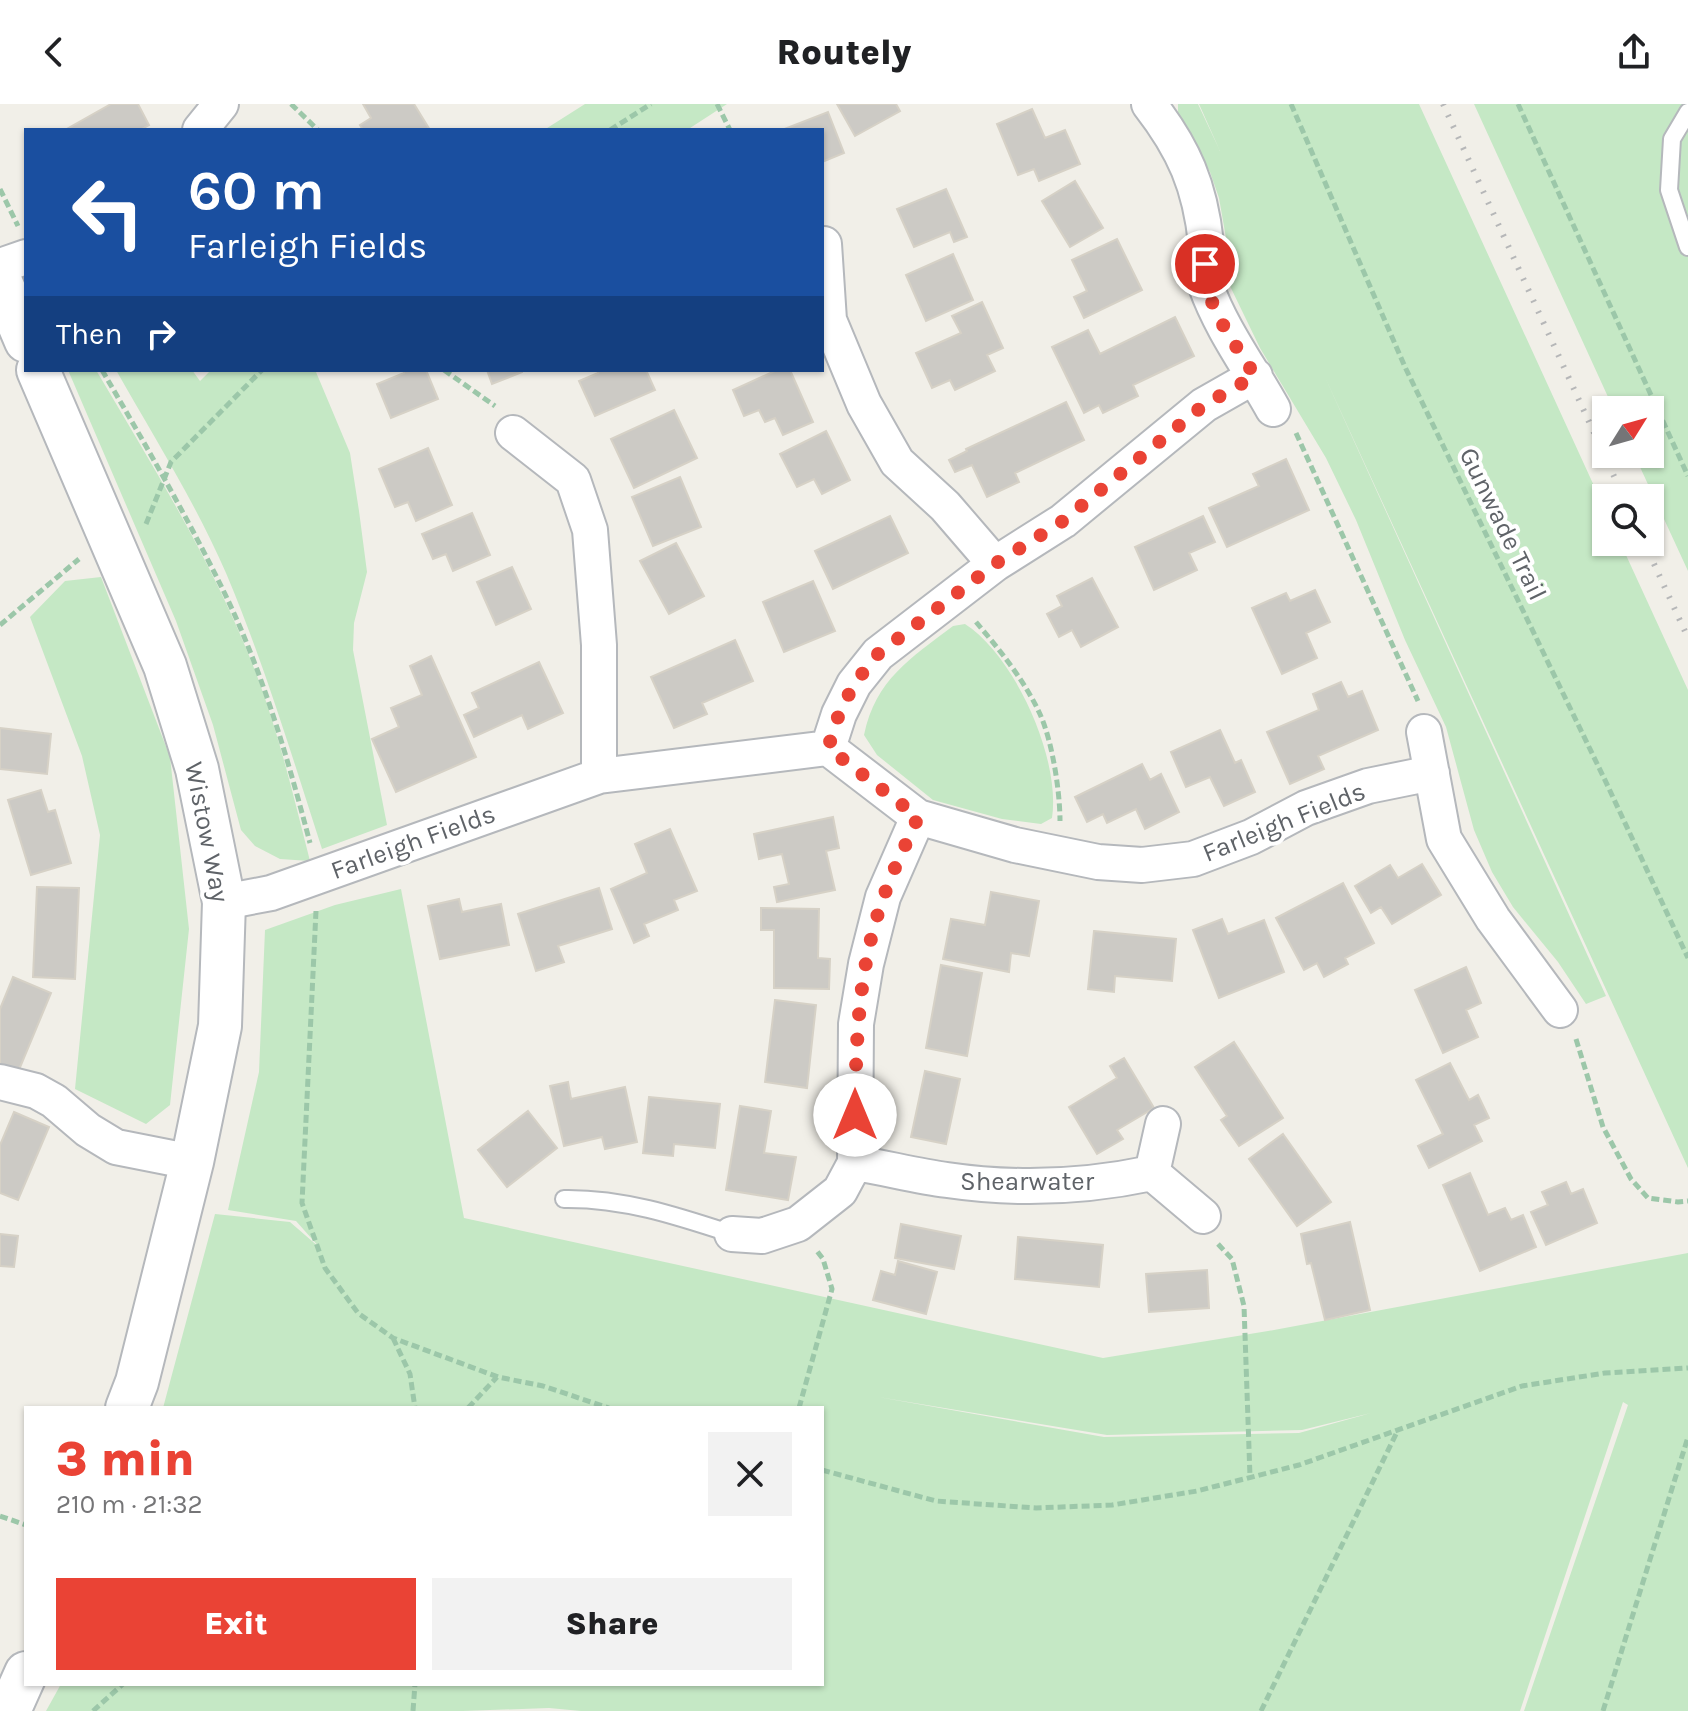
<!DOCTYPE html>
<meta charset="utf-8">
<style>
:root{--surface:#fff;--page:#f2f2f2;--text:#202124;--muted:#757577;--accent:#ea4335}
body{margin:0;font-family:Karla,sans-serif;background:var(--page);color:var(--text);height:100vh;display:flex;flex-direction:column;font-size:30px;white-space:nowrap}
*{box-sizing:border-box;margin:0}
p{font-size:26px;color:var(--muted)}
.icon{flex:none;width:44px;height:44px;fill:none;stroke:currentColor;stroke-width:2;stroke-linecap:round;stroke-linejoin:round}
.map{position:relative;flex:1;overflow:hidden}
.drawer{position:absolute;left:24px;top:1302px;width:800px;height:280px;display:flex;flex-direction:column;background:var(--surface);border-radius:0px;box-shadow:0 2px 6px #0004}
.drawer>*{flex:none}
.top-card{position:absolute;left:24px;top:24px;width:800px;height:244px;border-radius:0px;box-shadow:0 2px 6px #0004;background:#1a4fa0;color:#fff;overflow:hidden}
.needle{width:52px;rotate:53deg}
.tools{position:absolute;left:1592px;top:292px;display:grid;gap:16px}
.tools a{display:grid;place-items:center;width:72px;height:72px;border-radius:0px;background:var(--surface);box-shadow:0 2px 6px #0004;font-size:40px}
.pin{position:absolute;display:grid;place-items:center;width:68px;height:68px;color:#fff;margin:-34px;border:4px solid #fff;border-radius:50%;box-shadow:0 2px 8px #0007}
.me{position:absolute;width:88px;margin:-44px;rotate:0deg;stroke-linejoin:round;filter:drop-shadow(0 0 6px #0008)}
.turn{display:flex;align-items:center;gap:28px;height:168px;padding:0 32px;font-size:36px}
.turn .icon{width:104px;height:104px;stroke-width:2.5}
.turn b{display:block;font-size:56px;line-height:68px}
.then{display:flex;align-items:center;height:76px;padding:0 32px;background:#0003;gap:16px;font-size:30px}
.round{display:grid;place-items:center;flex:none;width:84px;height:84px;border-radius:0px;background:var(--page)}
.headline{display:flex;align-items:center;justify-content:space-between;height:136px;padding:0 32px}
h1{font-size:48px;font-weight:800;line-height:60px;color:var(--accent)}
.primary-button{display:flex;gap:16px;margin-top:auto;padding:16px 32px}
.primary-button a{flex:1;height:92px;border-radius:0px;background:var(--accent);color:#fff;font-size:32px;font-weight:800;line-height:92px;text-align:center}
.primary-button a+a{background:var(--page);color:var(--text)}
header{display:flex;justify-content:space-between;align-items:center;height:104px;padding:0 32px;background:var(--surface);font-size:36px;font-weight:800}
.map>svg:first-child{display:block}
.green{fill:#c5e8c5;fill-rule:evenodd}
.building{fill:#cccac5;stroke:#d6d1c6;stroke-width:2}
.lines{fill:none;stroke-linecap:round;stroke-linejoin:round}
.service-casing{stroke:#b5b8bc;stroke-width:20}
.minor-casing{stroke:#b5b8bc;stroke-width:38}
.tertiary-casing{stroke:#b5b8bc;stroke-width:46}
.path{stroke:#9cc7a9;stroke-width:5;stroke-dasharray:8 4;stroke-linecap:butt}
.service{stroke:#fff;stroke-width:16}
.minor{stroke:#fff;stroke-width:34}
.tertiary{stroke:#fff;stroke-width:42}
.rail{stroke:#b6b7b8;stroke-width:6;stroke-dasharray:2 10;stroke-linecap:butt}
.route{stroke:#ea4335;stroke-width:14;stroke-dasharray:0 25.2}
.labels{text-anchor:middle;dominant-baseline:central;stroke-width:8;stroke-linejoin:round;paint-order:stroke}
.street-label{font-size:26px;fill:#5f6368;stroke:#fff}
</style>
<header><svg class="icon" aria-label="back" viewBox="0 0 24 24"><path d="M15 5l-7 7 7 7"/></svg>Routely<svg class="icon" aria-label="share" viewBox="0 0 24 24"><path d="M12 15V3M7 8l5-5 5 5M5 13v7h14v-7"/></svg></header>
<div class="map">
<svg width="1688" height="1607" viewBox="0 0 1688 1607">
<rect width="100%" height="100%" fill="#f1efe8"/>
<path class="green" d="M 585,0 L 727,0 L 687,26 L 544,26 Z
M 1178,0 L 1198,0 L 1220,47 L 1199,0 L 1419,0 L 1606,408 L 1606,438 L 1620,438 L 1688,586 L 1688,1064 L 1324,271 L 1606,892 L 1586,900 L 1558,858 L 1513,803 L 1492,768 L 1474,726 L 1446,623 L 1405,536 L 1356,416 L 1326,354 L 1260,244 L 1229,180 L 1226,134 L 1219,94 L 1210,68 L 1178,11 Z
M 1474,0 L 1688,0 L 1688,467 L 1634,350 L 1650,350 L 1650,306 L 1614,306 Z
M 68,266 L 96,266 C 154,364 215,462 256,569 C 279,630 294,694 310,757 L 280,755 L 255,742 L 241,726 L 213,621 L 176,517 Z
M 116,266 L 192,266 L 200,277 L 211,266 L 318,266 L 316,268 L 350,349 L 359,407 L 367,468 L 354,519 L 353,546 L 387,721 L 322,745 C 292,652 264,559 226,469 C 195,398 154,333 116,266 Z
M 101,473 L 170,653 L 189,825 L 170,1001 L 146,1020 L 75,985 L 100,731 L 82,652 L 30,513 L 65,477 Z
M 965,520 C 1015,552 1061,655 1052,714 L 1041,720 L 1002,715 L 933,696 L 877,651 L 864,631 C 876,575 910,555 953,522 Z
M 401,785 L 464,1114 L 1103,1254 L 1268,1227 L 1688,1149 L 1688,1607 L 1524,1607 L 1628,1301 L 1623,1298 L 1520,1607 L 581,1607 L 549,1604 L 463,1607 L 46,1607 L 61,1580 L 822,1580 L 822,1304 L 163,1304 L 215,1110 L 290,1118 L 320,1144 L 296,1117 L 228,1106 L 259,968 L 265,826 L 335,801 ZM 878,1293 L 1107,1331 L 1302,1326 L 1371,1309 L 1299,1329 L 1104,1333 Z"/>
<path class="building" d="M 111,0 L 138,0 L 149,21 L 140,26 L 65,26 Z
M 363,0 L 414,0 L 430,26 L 363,26 L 360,21 L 371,14 Z
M 837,0 L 896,0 L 900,7 L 855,32 Z
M 1032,5 L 1045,34 L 1065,26 L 1080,60 L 1039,77 L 1034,65 L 1018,71 L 997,20 Z
M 828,8 L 844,49 L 822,58 L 822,26 L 782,26 Z
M 1075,77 L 1103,124 L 1070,143 L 1042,97 Z
M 946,85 L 967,133 L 954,138 L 950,128 L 914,143 L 897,105 Z
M 1117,135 L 1142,186 L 1084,214 L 1074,193 L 1087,187 L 1072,156 Z
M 953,150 L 973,196 L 926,217 L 906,171 Z
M 982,198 L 1003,244 L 987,251 L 995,267 L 955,286 L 950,276 L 932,284 L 916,249 L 961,229 L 952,212 Z
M 1175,213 L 1194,252 L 1133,281 L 1138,292 L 1103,309 L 1099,301 L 1084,309 L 1052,243 L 1088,226 L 1100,250 Z
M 403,266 L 426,266 L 438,295 L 391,314 L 377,280 L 404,269 Z
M 487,266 L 522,266 L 522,268 L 492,280 Z
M 597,266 L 646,266 L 655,286 L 595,312 L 579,277 L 598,269 Z
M 777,266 L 790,266 L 813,318 L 783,331 L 775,314 L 765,318 L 759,306 L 744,312 L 733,286 Z
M 1066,298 L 1084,336 L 1015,369 L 1019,378 L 987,393 L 972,361 L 955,368 L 949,356 L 967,347 L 966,345 Z
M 674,306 L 697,354 L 634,384 L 611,335 Z
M 826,327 L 850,376 L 822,390 L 814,375 L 797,383 L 780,350 Z
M 428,344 L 452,401 L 416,417 L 408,398 L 395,403 L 379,365 Z
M 1286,355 L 1309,406 L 1227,443 L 1209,404 L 1259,382 L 1253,370 Z
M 680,373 L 701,423 L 653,442 L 632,393 Z
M 472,409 L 490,451 L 453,467 L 446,450 L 433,455 L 422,430 Z
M 890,412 L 908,449 L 833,485 L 815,447 Z
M 1203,412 L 1215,438 L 1189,449 L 1197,466 L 1154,486 L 1135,443 Z
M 676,439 L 704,492 L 669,510 L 640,457 Z
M 512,463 L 531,505 L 496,521 L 477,478 Z
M 1092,474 L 1118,523 L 1081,543 L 1072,526 L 1059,533 L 1047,510 L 1062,502 L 1057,492 Z
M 813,477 L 835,527 L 784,548 L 763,498 Z
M 1315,486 L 1330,518 L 1306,529 L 1317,554 L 1282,570 L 1252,504 L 1286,489 L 1290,497 Z
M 735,536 L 753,577 L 702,599 L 707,610 L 674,624 L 651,573 Z
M 431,552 L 476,653 L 396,688 L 372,635 L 399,623 L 391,604 L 422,591 L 410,562 Z
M 539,558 L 563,609 L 528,625 L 522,611 L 474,633 L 464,611 L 479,604 L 472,589 Z
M 1341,578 L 1348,593 L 1362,587 L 1378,626 L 1318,652 L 1324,665 L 1290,680 L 1267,628 L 1319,606 L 1313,590 Z
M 0,624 L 51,630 L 47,670 L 0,665 Z
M 1220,626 L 1235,659 L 1241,656 L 1255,688 L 1224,702 L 1210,673 L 1186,683 L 1171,648 Z
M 1142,660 L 1150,676 L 1161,670 L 1179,708 L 1145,725 L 1136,705 L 1107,719 L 1103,710 L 1087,718 L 1075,693 Z
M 41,686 L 48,708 L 55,706 L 71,759 L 31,771 L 8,696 Z
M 833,713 L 839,744 L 826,747 L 835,786 L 777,798 L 774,783 L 789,780 L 782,750 L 759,755 L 754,730 Z
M 670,725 L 697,787 L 674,796 L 678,806 L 644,820 L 649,832 L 634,839 L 611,785 L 647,769 L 635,740 Z
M 1422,760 L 1441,791 L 1392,820 L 1381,803 L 1371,809 L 1355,782 L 1390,761 L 1398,774 Z
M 1343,779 L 1374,839 L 1345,854 L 1348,860 L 1324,873 L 1317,859 L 1304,866 L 1276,814 Z
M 37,783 L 79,784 L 75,875 L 33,873 Z
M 599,784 L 612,825 L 558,842 L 564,858 L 536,867 L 518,810 Z
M 991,788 L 1039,797 L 1029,852 L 1011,849 L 1009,868 L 943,855 L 951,815 L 985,821 Z
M 459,795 L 462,808 L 501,800 L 509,841 L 440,855 L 428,802 Z
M 761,804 L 819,805 L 818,854 L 830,855 L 829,885 L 774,884 L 774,826 L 761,826 Z
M 1222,815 L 1228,830 L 1264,816 L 1284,868 L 1219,894 L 1193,826 Z
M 1094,827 L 1176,835 L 1172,877 L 1115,872 L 1114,888 L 1088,885 Z
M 941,861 L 982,869 L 967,952 L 926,944 Z
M 1466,863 L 1481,899 L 1466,906 L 1478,933 L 1443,949 L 1415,886 Z
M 13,873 L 51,889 L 16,973 L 0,967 L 0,905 Z
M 775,896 L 816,901 L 807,984 L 765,978 Z
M 1234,938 L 1283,1014 L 1239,1042 L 1221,1016 L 1227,1012 L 1195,963 Z
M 1124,954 L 1154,1004 L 1117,1026 L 1123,1035 L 1097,1050 L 1069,1003 L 1117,974 L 1110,962 Z
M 1450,959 L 1469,996 L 1478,991 L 1489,1014 L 1474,1021 L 1482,1037 L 1429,1064 L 1418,1042 L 1443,1030 L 1416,976 Z
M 925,967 L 960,975 L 946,1040 L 911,1033 Z
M 568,978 L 571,995 L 625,983 L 637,1038 L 605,1045 L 602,1033 L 564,1042 L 550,982 Z
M 649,993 L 720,1000 L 715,1044 L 674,1040 L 673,1052 L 643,1049 Z
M 740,1002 L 771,1007 L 764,1049 L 796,1053 L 788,1096 L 726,1086 Z
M 528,1007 L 557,1044 L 507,1083 L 478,1046 Z
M 14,1008 L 49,1023 L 18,1096 L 0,1089 L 0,1041 Z
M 1283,1030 L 1331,1098 L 1297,1122 L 1249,1055 Z
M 1470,1069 L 1488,1111 L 1505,1104 L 1511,1116 L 1523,1111 L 1536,1143 L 1480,1167 L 1443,1081 Z
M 1566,1078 L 1571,1090 L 1583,1085 L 1597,1119 L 1546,1141 L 1531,1108 L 1548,1101 L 1542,1088 Z
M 1350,1118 L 1370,1206 L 1325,1216 L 1311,1159 L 1307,1160 L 1301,1130 Z
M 901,1120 L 961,1132 L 954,1165 L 895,1154 Z
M 0,1130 L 18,1132 L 14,1163 L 0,1162 Z
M 1018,1133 L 1103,1141 L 1099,1183 L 1015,1175 Z
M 898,1157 L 937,1168 L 926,1210 L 873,1196 L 881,1167 L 895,1171 Z
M 1207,1166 L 1209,1204 L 1149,1208 L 1146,1170 Z"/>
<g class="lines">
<g class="service-casing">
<path id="service" d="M 1688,8 L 1672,35 L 1669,86 L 1688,143
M 564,1095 C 623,1094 677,1112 732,1130"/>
</g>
<g class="minor-casing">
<path id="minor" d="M 1149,0 C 1184,45 1200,82 1206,139 C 1207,153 1201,169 1206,182 C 1221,225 1251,265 1273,305
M 200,26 L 221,0
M 824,140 L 829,216 L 864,300 L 897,358 L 945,402 L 995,460
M 0,162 L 26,153
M 513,329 L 573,376 L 590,426 L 599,541 L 599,672
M 1424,628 L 1444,735 L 1493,815 L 1560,906
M 828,644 L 839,610 L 854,580 L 878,550 L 995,460 L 1063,417 L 1204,301 L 1255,272
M 224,798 L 271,789 L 599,672 L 828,644 L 918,713 L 1015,741 L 1098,758 L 1142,761 L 1193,755 L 1251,733 L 1306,704 L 1368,682 L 1432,669
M 0,978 L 36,987 L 54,997 L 88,1026 L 116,1043 L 192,1058
M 1163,1020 L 1152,1069 L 1203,1112
M 855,1059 C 886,1064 917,1072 947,1076 C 1015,1086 1086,1083 1152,1069
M 732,1130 L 762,1132 L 798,1120 L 840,1087 L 855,1059 L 856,920 L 866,860 L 883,793 L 918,713"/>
</g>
<g class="tertiary-casing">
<path id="tertiary" d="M 0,176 L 26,237
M 38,266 L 165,562 L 197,665 L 224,798 L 220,922 L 192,1058 L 137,1278 L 127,1304
M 9,1607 L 26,1569"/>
</g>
<path class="path" d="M 291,0 L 318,26
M 717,0 L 730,26
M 1291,0 L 1405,263 L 1604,674 L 1688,854
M 1518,0 L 1688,372
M 610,26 L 651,0
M 0,85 L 18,122
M 102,266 C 145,340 188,414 225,490 C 263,569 288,655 310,739
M 444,266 L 495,302
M 1296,329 L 1418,597
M 146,420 L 171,358 L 262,266
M 976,518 C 999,545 1024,576 1039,608 C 1052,635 1060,687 1060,717
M 0,521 L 79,455
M 316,807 L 302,1099 L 325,1164 L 358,1209 L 393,1234 L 498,1273 L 543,1282 L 609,1304
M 1576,935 L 1603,1023 L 1631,1075 L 1648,1094 L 1678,1098 L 1688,1097
M 1218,1140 L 1232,1155 L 1244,1202 L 1250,1373
M 393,1234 L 410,1270 L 415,1304
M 468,1304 L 497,1273
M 799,1304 L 832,1185 L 823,1155 L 817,1147
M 822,1366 L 936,1397 L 1036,1404 L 1112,1401 L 1197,1387 L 1299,1361 L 1522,1282 L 1605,1269 L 1688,1264
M 0,1412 L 26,1421
M 93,1607 L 123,1580
M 413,1607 L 415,1580
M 1261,1607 L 1397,1328
M 1603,1607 L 1688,1333"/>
<use href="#service" class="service"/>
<use href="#minor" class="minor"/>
<use href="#tertiary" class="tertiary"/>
<path class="rail" d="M 1443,0 L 1624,394
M 1644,438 L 1688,534"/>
</g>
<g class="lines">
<path class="route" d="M 855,1011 C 856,937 858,862 884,792 C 893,765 907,739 918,713 L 828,644 L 839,610 L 854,580 L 878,550 L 995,460 L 1063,417 L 1204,301 L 1255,272 C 1235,239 1203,200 1205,160"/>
</g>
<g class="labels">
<g class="street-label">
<text transform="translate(1503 420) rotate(64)">Gunwade Trail</text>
<text transform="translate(1284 718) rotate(-22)">Farleigh Fields</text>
<text transform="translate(207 728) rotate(79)">Wistow Way</text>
<text transform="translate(413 738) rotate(-20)">Farleigh Fields</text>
<text x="1027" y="1077">Shearwater</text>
</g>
</g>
</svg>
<div class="tools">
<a><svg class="needle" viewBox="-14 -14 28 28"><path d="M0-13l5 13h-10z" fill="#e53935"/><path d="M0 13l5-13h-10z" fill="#757577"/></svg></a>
<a><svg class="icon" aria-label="search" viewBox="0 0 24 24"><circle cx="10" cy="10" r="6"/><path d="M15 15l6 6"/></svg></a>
</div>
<div class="pin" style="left:1205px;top:160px;background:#d93025"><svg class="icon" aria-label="arrive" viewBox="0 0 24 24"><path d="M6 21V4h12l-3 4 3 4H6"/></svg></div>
<svg class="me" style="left:855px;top:1011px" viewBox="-20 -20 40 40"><circle r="19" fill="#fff"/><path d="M0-13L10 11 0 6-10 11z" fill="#ea4335"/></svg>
<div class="top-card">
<div class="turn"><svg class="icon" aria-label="left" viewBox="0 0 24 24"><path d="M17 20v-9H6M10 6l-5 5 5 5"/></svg><div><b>60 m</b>Farleigh Fields</div></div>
<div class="then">Then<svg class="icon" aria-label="right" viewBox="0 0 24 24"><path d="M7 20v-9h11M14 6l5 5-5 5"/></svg></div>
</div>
<section class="drawer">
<div class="headline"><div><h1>3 min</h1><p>210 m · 21:32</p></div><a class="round"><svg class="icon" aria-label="close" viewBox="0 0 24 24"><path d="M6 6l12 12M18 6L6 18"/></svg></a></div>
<div class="primary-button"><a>Exit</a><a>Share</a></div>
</section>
</div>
